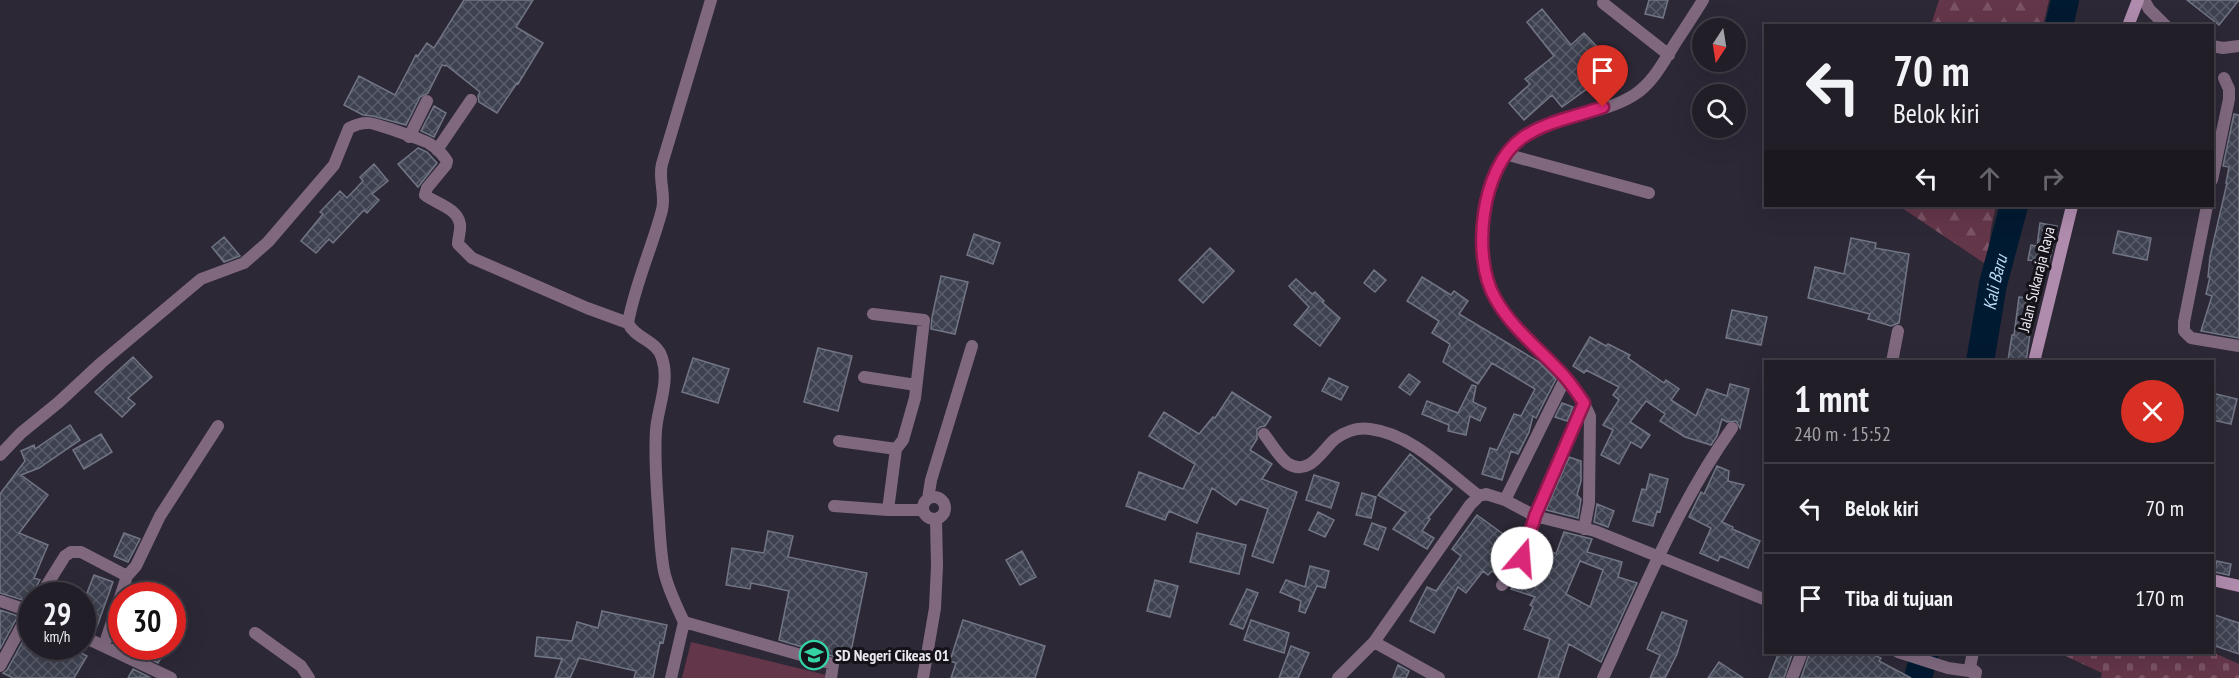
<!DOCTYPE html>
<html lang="id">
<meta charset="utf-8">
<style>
:root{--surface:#221e28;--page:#2a2730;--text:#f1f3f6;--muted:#a2a2a8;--line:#3f3c45}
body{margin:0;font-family:"PT Sans Narrow",sans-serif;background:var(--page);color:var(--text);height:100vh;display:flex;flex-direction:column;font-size:22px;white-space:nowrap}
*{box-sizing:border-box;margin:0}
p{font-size:20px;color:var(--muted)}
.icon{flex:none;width:33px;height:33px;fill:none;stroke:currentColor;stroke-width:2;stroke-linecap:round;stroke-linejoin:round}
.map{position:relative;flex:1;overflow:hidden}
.details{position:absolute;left:1764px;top:360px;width:450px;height:294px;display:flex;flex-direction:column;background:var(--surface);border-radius:0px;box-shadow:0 6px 24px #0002,0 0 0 2px var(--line)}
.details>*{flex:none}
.hud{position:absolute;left:1764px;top:24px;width:450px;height:183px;border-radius:0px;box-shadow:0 6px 24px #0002,0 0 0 2px var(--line);background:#221e28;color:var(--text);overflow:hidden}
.needle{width:39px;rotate:192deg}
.controls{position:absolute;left:1692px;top:18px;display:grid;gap:12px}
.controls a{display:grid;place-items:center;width:54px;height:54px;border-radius:50%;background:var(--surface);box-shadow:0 6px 24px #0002,0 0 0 2px var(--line);font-size:30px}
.speed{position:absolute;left:18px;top:582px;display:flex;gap:12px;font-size:30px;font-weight:700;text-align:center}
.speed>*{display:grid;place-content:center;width:78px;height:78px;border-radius:50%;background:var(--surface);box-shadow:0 6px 24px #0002,0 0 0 2px var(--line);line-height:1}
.speed small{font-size:15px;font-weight:400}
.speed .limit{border:9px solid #d22;background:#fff;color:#111}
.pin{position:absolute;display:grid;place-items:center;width:51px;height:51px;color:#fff;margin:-62px -26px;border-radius:50% 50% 50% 0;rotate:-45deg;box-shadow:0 0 6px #0007}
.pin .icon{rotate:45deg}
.me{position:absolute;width:66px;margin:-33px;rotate:18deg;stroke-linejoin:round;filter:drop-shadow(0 0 4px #0008)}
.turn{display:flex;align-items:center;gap:21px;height:126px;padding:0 30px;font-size:27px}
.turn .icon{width:78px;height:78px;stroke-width:2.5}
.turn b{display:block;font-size:42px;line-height:51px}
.lanes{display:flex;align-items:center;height:57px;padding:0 30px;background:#0003;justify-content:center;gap:30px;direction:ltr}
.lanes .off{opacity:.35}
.round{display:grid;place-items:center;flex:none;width:63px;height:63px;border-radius:32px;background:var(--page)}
.overview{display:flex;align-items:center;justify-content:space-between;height:102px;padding:0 30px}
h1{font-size:36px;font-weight:700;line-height:45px}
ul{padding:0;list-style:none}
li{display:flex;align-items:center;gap:18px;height:90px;padding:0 30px;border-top:2px solid var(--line)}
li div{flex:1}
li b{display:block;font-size:22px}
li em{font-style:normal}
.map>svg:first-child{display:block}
.grass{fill:#643649}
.forest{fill:url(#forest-firs)}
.cemetery{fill:url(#cemetery-stones)}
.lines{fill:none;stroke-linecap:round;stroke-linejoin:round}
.river{stroke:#001a31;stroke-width:28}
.building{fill:url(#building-cross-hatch);stroke:#717585;stroke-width:1.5;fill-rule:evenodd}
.street{stroke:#80697f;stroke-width:12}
.secondary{stroke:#af8bae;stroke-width:12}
.route-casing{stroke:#8e194d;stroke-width:15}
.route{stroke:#db2777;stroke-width:10}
.labels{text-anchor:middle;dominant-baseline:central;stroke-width:6;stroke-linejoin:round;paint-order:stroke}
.street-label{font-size:16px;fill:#ebe8f1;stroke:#151319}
.poi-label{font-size:16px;font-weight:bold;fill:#ebe8f1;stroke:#151319;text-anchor:start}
.water-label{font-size:18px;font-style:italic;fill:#bcd9f5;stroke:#151319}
</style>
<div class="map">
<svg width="2239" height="678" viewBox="0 0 2239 678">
<defs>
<pattern id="forest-firs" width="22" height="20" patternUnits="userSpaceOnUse" patternTransform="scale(1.5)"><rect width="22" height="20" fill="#643649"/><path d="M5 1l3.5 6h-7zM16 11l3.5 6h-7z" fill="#7a5364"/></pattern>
<pattern id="cemetery-stones" width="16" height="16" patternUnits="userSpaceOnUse" patternTransform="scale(1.5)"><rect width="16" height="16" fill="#643649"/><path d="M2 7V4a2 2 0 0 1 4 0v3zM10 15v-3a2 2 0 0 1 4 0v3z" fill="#7a5364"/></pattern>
<pattern id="building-cross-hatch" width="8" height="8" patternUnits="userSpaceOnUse" patternTransform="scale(1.5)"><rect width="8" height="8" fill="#3e4250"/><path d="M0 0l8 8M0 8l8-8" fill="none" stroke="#5a5d6a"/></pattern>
</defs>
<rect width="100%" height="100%" fill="#2d2836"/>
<path class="grass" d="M 691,642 L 826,675 L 826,678 L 682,678 Z"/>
<path class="forest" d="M 1939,0 L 2049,0 L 2043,25 L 1931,25 Z
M 1899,206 L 1996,206 L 1991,228 L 1987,265 Z"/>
<path class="cemetery" d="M 2212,652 L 2239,664 L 2239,678 L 2101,678 L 2102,673 L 2059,653 Z"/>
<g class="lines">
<g class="river">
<path d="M 2059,26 L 2065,0"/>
<path id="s1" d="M 1980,362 L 1993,284 L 2014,206"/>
<path d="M 1918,678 L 1925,652"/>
</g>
</g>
<path class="building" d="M 464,0 L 533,0 L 516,27 L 543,43 L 518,84 L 517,83 L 497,113 L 479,102 L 478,96 L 480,92 L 446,65 L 445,66 L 442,65 L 428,93 L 420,97 L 406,125 L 373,116 L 363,115 L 344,105 L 359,76 L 395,95 L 416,55 L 418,56 L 427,43 L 434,48 Z
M 1649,0 L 1668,0 L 1663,18 L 1645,14 Z
M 2187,0 L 2239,0 L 2219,25 Z
M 1542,9 L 1571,45 L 1584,33 L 1605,55 L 1606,53 L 1617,67 L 1562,107 L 1552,95 L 1524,120 L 1509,103 L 1530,84 L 1525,79 L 1554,56 L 1527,22 Z
M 434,106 L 446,113 L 434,137 L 421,131 Z
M 2234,114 L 2239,115 L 2239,338 L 2201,331 L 2212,296 L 2206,294 L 2210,277 L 2208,277 L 2210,257 L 2227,183 L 2226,183 L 2229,167 L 2223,166 Z
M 418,148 L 427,152 L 437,163 L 418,187 L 398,164 Z
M 374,164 L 388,181 L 372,194 L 379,200 L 367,213 L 364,210 L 333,243 L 329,239 L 316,253 L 301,241 L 323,214 L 320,212 L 340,191 L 347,198 L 363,181 L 360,177 Z
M 2040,223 L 2057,226 L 2049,263 L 2028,260 L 2031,245 L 2037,246 Z
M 2118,231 L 2151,238 L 2147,260 L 2113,253 Z
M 974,234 L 1000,243 L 993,264 L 967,255 Z
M 224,237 L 240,256 L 224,262 L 212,247 Z
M 1851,238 L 1876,243 L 1875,248 L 1909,254 L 1899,323 L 1891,326 L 1868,319 L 1870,314 L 1808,298 L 1815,267 L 1844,274 Z
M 1210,248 L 1234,271 L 1203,303 L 1179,280 Z
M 1374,270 L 1386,280 L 1375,292 L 1364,283 Z
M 941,276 L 968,282 L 955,334 L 931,329 L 932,317 Z
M 1422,277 L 1451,295 L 1454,291 L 1468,301 L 1459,314 L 1539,362 L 1556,379 L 1536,418 L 1533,416 L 1529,432 L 1518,454 L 1511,451 L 1502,480 L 1482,474 L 1490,448 L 1497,450 L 1514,414 L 1521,416 L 1535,389 L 1492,363 L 1478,384 L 1443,362 L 1450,344 L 1432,333 L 1439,321 L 1407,301 Z
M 1296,279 L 1312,294 L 1315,292 L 1324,301 L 1322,302 L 1340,318 L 1320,346 L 1294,325 L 1309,307 L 1289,286 Z
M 2019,297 L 2035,299 L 2026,362 L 2008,360 L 2012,335 L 2014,335 Z
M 1732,310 L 1767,317 L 1761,345 L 1726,338 Z
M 1590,337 L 1606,346 L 1608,344 L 1630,355 L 1628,358 L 1664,383 L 1666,380 L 1679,389 L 1671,400 L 1696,416 L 1707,389 L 1727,396 L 1730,384 L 1749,389 L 1740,428 L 1736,421 L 1727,422 L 1722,419 L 1717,436 L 1711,445 L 1685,437 L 1660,421 L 1665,414 L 1646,401 L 1630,422 L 1650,435 L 1641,448 L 1631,442 L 1619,464 L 1601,455 L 1613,430 L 1603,425 L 1619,400 L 1613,395 L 1619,387 L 1586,370 L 1584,373 L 1573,366 Z
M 818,348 L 852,356 L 838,411 L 804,402 Z
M 133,357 L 152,377 L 128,398 L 135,404 L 122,417 L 95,392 Z
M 693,358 L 729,369 L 718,403 L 682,392 Z
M 1409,374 L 1420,382 L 1410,395 L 1399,387 Z
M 1329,378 L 1348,387 L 1341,400 L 1322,391 Z
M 1472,385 L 1476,386 L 1473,402 L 1486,408 L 1480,421 L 1470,416 L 1466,435 L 1448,431 L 1449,425 L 1422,414 L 1427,401 L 1458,413 Z
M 1232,392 L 1271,417 L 1265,426 L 1260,427 L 1257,430 L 1257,439 L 1250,450 L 1272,464 L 1262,479 L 1297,492 L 1273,563 L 1252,556 L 1268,509 L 1240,499 L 1236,505 L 1212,488 L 1197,523 L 1169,511 L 1165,520 L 1126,506 L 1139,472 L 1183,489 L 1195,464 L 1149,436 L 1164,412 L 1199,434 L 1213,417 L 1215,418 Z
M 2212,393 L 2237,399 L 2231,424 L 2212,420 Z
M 1562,403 L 1573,407 L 1567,421 L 1555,417 Z
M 70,425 L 80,440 L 39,468 L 21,475 L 48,495 L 19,533 L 48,545 L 34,578 L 40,580 L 33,592 L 32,599 L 26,601 L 0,593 L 0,494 L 25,461 L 21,451 L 34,445 L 35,449 Z
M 101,434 L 112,452 L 84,469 L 73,450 Z
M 1410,454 L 1452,489 L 1428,518 L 1430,519 L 1422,531 L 1434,538 L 1427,549 L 1393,529 L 1406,512 L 1378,495 Z
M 1569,457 L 1581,461 L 1581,481 L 1577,495 L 1581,499 L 1578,518 L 1546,510 Z
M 1717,466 L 1729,471 L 1728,481 L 1744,485 L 1722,522 L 1733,527 L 1732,529 L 1760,541 L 1748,568 L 1720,556 L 1718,561 L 1700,553 L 1711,528 L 1689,517 L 1701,492 L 1704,494 Z
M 1650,474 L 1668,479 L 1660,512 L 1657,511 L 1653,526 L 1633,521 L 1642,489 L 1646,490 Z
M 1314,475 L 1339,483 L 1331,508 L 1306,500 Z
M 1362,493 L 1376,497 L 1371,518 L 1356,515 Z
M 1597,504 L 1614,511 L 1608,527 L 1594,522 Z
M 1318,512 L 1334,520 L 1325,537 L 1309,530 Z
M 1477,515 L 1517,544 L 1513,559 L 1499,576 L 1492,571 L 1488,575 L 1483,571 L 1466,593 L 1458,587 L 1434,633 L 1410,621 L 1427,587 L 1436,591 L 1461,556 L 1452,549 Z
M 1372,523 L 1386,528 L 1378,550 L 1364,544 Z
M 768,531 L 793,536 L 788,557 L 867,573 L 849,661 L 779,640 L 789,591 L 751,583 L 750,589 L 726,585 L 732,548 L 764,553 Z
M 1564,532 L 1592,539 L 1587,552 L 1622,562 L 1618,577 L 1637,583 L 1601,662 L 1569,644 L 1558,678 L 1538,678 L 1550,639 L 1524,629 L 1533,607 L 1530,605 L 1535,597 L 1511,589 L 1528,566 L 1535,543 L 1556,554 ZM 1580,561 L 1603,570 L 1590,607 L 1566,594 Z
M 124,533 L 140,539 L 128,562 L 114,556 Z
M 1197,533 L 1246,545 L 1239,574 L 1190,562 Z
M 1022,551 L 1036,577 L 1020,585 L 1006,560 Z
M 2217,561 L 2231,564 L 2229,575 L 2214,572 Z
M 1310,566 L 1329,571 L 1325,588 L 1317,586 L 1305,613 L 1299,611 L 1301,601 L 1280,592 L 1286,580 L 1305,587 Z
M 94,575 L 113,582 L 95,632 L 82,628 L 82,606 Z
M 1155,580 L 1178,586 L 1170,617 L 1147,611 Z
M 55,588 L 71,596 L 50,596 Z
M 1247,589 L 1258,593 L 1243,629 L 1230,624 Z
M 0,610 L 18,616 L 0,649 Z
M 602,611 L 667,625 L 663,643 L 660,642 L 653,678 L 634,678 L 636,671 L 579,658 L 570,678 L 555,678 L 562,659 L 535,656 L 537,637 L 572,641 L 577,622 L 598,628 Z
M 1662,612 L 1687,621 L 1677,654 L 1665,678 L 1650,678 L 1660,655 L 1647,649 Z
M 2212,614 L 2239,623 L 2239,654 L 2212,645 Z
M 963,620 L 1045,646 L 1035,678 L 951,678 L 956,663 L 950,661 Z
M 1251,620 L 1289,633 L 1284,653 L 1244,640 Z
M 32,625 L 32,646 L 85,647 L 81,653 L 87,656 L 74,678 L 13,678 L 3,673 L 7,670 Z
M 124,646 L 168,646 L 158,663 Z
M 1291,646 L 1309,653 L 1298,678 L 1279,678 Z
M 1779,652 L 1793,652 L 1784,678 L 1769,678 Z
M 1810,652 L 1867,652 L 1881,658 L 1879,661 L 1911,678 L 1801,678 Z
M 1719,662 L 1743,678 L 1708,678 Z
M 1398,665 L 1409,671 L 1406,678 L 1393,678 Z
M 133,669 L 149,677 L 128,678 Z"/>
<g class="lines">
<path class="street" d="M 711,0 L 662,164 C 658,180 666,194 662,210 C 652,248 635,284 628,323 C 635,339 657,340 662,358 C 670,382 658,406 656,430 C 654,461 657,490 659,521 C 660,538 661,555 664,571 C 668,589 676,605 684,622 L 833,664 L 831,678
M 2144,0 L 2149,9 L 2166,26
M 1603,3 L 1669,55
M 2212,46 L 2223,48 L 2239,46
M 409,137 L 427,101
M 437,150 L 471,100
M 1505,154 L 1649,193
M 2212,180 L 2229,99 L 2229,89 L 2224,78
M 2207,206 L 2184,322 L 2184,331 L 2191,338 L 2239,346
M 873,314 L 924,320 L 915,398 L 903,440 L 896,449 L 888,510 L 923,510
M 1892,362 L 1898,331
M 864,377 L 916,385
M 1264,434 C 1271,443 1278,456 1287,463 C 1309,478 1322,450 1335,439 C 1346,431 1357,427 1370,429 C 1412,434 1447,472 1479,496
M 839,441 L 896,449
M 0,455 L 21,433 L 59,402 L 101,363 L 201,279 L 244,263 L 268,242 L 334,165 L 349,128 C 355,125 361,123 367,123 C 372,122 427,141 430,144 C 437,148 443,155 447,161 L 446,165 L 427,188 L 425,195 C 437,204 457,208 460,224 C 461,230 458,238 458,244 L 472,258 L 587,308 L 628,323
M923 508a11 11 0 1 1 22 0a11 11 0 1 1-22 0Z
M 928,499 L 931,480 L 972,346
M 1505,500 L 1566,377
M 834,506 L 888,510
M 1584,529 L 1589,503 L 1590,416 C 1584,402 1576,389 1566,378 C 1541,348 1505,325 1490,288 C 1471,238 1484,155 1535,129 C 1566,114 1604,114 1634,95 C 1653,83 1664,61 1676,42 C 1685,28 1694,15 1703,0
M 1502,585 L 1520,563 L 1535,516 L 1584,403
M 40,596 L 65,556 L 71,552 L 81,552 L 127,576
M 0,601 L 32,612
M 255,633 L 301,666 L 309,678
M 82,636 L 171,678
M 1374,642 L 1439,678
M 104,646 L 127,576 L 136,566 L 160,516 L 218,426
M 1898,652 L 1948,668 L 1976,672
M 1973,652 L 1970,667 L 1976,672 L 1975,677
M 0,666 L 32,607
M 671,678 L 684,622
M 923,678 L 935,608 L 937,566 L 936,519
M 1338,678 L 1374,642 L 1470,505 L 1479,496 L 1486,494 L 1505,500 L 1535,516 L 1595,531 L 1766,600
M 1603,678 C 1642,593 1678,504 1732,428
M 1792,678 L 1802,652"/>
<path class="secondary" d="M 2128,26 L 2138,0
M 2034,362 L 2072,206
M 2212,580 L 2239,586"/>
</g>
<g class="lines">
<g class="route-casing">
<path id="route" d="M 1522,558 C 1523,544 1532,530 1535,516 L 1584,403 C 1578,394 1572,385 1565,377 C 1542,351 1512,329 1495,298 C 1471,256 1481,167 1522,138 C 1546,121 1576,117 1603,107"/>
</g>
<use href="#route" class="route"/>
</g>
<defs>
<g id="school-ring" transform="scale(1.5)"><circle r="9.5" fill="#151319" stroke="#35d4a7" stroke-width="1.5"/><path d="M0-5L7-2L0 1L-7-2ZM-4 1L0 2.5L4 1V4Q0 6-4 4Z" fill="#35d4a7"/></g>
</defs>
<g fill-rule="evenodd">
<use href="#school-ring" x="814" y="655"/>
</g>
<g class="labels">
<g class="street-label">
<text transform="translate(2036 279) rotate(-76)">Jalan Sukaraja Raya</text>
</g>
<g class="poi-label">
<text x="835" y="655">SD Negeri Cikeas 01</text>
</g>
<g class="water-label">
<text stroke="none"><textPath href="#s1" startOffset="81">Kali Baru</textPath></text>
</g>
</g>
</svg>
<div class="controls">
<a><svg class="needle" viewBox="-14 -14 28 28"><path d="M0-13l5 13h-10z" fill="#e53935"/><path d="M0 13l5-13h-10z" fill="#a2a2a8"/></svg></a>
<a><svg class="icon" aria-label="search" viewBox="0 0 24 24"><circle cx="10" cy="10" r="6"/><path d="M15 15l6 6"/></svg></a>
</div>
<div class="speed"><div>29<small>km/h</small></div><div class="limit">30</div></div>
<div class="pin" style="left:1603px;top:107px;background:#d93025"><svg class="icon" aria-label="arrive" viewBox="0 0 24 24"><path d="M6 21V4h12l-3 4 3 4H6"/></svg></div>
<svg class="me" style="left:1522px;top:558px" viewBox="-20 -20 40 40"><circle r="19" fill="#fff"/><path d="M0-13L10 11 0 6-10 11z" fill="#db2777"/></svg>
<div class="hud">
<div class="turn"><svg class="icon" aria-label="left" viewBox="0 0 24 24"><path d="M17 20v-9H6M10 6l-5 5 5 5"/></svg><div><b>70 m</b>Belok kiri</div></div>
<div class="lanes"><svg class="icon" aria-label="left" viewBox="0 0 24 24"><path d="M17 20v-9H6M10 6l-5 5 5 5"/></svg><svg class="icon off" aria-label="ahead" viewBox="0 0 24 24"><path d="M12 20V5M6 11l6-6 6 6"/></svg><svg class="icon off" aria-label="right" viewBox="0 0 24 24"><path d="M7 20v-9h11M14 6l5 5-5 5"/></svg></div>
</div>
<section class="details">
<div class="overview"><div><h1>1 mnt</h1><p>240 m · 15:52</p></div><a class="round" style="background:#d93025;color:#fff"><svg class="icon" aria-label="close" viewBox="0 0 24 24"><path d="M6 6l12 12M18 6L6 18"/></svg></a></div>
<ul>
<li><svg class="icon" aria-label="left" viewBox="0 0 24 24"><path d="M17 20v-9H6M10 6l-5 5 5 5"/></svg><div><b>Belok kiri</b></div><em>70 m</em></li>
<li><svg class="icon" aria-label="arrive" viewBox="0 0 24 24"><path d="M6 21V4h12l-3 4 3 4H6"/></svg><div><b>Tiba di tujuan</b></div><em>170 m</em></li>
</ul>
</section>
</div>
